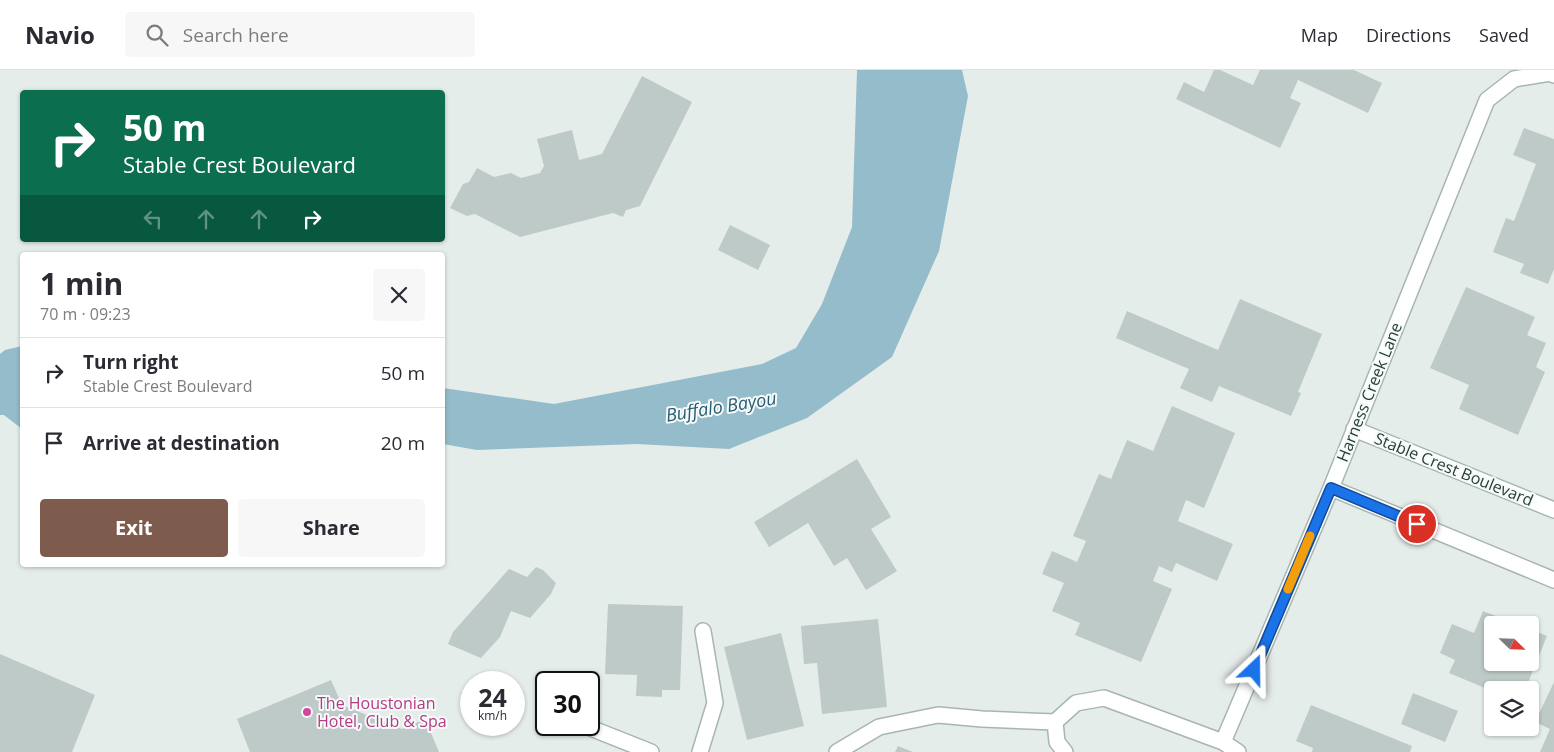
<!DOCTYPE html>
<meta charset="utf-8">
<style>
:root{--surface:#fff;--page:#f7f7f7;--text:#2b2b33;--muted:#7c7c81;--line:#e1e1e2;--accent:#7e5c4d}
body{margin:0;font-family:"Open Sans",sans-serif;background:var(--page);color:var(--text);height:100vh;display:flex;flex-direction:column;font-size:19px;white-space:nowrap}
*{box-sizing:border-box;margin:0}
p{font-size:16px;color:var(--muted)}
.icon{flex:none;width:28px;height:28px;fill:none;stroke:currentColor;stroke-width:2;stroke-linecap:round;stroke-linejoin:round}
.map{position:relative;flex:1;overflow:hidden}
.panel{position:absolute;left:20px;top:182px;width:425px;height:315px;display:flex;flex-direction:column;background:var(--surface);border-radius:5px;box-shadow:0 1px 4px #0004}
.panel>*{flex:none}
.hud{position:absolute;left:20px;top:20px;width:425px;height:152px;border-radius:5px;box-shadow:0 1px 4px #0004;background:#0b6e4f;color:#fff;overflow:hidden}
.needle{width:32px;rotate:113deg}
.fabs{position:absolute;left:1484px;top:546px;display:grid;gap:10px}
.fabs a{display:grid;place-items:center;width:55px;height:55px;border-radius:5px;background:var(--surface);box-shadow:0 1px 4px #0004;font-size:25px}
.speed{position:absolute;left:460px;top:601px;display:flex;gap:10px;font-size:25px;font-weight:700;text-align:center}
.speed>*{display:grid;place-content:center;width:65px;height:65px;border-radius:50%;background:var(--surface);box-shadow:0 1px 4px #0004;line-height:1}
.speed small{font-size:12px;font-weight:400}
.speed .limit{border:2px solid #111;border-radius:8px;background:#fff;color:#111}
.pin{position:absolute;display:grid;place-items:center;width:42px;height:42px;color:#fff;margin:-21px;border:2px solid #fff;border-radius:50%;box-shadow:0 1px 5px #0007}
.me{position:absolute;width:55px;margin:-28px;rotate:23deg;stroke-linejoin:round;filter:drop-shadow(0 0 4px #0008)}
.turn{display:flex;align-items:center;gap:18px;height:105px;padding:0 20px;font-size:22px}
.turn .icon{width:65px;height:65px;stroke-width:2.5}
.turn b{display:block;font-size:35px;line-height:42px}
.lanes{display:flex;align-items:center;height:48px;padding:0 20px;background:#0003;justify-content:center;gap:25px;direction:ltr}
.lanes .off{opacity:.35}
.round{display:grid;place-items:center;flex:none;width:52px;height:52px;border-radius:5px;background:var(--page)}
.headline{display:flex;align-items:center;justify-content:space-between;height:85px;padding:0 20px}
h1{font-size:30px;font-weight:700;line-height:38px}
.action{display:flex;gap:10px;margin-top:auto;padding:10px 20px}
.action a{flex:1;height:58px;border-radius:5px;background:var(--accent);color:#fff;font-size:20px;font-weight:700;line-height:58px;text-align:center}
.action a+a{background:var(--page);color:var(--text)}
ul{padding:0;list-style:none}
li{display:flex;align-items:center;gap:15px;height:70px;padding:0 20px;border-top:1px solid var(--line)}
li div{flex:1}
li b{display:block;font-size:19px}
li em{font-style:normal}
header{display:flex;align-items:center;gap:30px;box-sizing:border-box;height:70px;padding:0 25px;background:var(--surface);border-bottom:1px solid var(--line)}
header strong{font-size:24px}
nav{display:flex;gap:28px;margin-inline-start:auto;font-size:18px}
.search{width:350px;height:45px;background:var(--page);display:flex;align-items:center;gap:12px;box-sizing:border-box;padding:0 18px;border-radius:5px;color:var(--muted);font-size:19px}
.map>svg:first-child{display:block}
.water{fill:#94bccb}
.building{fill:#becac7}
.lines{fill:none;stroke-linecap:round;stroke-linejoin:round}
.minor-casing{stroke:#a8b5b2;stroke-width:18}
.minor{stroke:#fff;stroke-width:15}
.route-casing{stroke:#114b97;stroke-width:12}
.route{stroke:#1a73e8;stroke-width:9}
.slow{stroke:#f59e0b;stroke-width:9}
.hotel-dot{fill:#d1479c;stroke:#f6faf8;stroke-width:2}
.labels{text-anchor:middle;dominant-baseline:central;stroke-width:4;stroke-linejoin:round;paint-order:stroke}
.street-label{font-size:16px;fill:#263d3a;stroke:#f6faf8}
.hotel-label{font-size:16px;fill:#b23c85;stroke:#f6faf8;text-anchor:start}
.water-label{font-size:18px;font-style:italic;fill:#265d73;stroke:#f6faf8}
</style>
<header>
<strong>Navio</strong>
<div class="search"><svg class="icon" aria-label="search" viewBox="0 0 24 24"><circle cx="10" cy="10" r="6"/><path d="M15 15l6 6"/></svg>Search here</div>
<nav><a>Map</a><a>Directions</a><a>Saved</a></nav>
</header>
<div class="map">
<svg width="1554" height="682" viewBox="0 0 1554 682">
<rect width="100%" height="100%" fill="#e5edeb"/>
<path class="water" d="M 857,0 L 962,0 L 968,26 L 939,181 L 892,287 L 807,348 L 729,379 L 637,374 L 477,380 L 443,374 L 443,318 L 554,334 L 762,294 L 796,278 L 822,234 L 852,157 Z
M 22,276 L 22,359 L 4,345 L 0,345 L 0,284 L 5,280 Z"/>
<path class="building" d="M 1214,0 L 1220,0 L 1253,15 L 1260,0 L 1354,0 L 1382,13 L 1368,43 L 1298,10 L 1290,28 L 1301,33 L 1280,78 L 1176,29 L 1184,12 L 1204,22 Z
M 642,6 L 692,32 L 640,136 L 626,140 L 623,147 L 613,143 L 520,167 L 475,144 L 467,146 L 450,138 L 463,114 L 469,112 L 477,98 L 494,107 L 511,103 L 521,108 L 540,103 L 544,96 L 537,69 L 572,60 L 579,90 L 602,84 Z
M 1524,58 L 1554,69 L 1554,199 L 1548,214 L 1520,203 L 1524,194 L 1493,182 L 1506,148 L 1514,151 L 1536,94 L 1513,85 Z
M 730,155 L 770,175 L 758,200 L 718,180 Z
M 1466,217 L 1535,247 L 1527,265 L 1546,273 L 1536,297 L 1545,302 L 1518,365 L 1459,339 L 1469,315 L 1430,298 Z
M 1240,229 L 1322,264 L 1298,322 L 1301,323 L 1291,346 L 1219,316 L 1212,332 L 1180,318 L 1189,299 L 1116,268 L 1127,241 L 1218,280 Z
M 1172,336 L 1235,363 L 1204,438 L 1186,430 L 1178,451 L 1233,474 L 1217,511 L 1176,493 L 1172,502 L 1159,496 L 1153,511 L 1172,519 L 1141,592 L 1075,565 L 1080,553 L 1052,541 L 1064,513 L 1042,504 L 1052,481 L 1077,492 L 1086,471 L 1073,466 L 1099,404 L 1111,409 L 1127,370 L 1153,381 Z
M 857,389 L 891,447 L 871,459 L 897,501 L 866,520 L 847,488 L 834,496 L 808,453 L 769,477 L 754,452 Z
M 536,497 L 543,500 L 556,513 L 551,524 L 530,548 L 511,541 L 500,567 L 481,588 L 448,574 L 453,562 L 509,499 L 527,507 Z
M 608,534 L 683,536 L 680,620 L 662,620 L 662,627 L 636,626 L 637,605 L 605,604 Z
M 1483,541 L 1519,555 L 1492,555 L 1492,592 L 1530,592 L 1530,559 L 1547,566 L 1525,620 L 1492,621 L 1449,603 L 1455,590 L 1440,583 L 1452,554 L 1474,563 Z
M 878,549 L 887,637 L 822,644 L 817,593 L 804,594 L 801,556 Z
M 781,563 L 804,656 L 747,670 L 724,577 Z
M 0,584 L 95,625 L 72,682 L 0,682 Z
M 331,610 L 342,635 L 402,659 L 425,649 L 439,682 L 250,682 L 237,649 Z
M 1554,612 L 1554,682 L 1540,682 L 1550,659 L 1535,652 Z
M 1413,623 L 1458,641 L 1445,672 L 1401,654 Z
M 1311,635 L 1412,676 L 1410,682 L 1312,682 L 1313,678 L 1296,671 Z
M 898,676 L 913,682 L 895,682 Z"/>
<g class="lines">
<g class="minor-casing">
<path id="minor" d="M 1354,359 L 1554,440
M 1331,418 L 1554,510
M 583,655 L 651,682
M 1223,672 L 1331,418 L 1487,30 L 1514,9 L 1550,3 L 1554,5
M 700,682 L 715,633 L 703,561
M 837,682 L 879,657 L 938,645 L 982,649 L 1055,652
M 1065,682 L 1057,672 L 1055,652 L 1076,633 L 1104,628 L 1223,672 L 1238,682"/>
</g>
<use href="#minor" class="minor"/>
</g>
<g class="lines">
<g class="route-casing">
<path id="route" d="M 1254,600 L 1331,418 L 1417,454"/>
</g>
<use href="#route" class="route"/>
<path class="slow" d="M 1288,519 L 1310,466"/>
</g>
<circle class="hotel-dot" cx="307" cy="642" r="5"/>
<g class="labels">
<g class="street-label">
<text transform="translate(1369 322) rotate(-68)">Harness Creek Lane</text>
<text transform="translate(1454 399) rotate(22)">Stable Crest Boulevard</text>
</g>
<g class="hotel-label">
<text x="317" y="633">The Houstonian<tspan x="317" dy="18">Hotel, Club &amp; Spa</tspan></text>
</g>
<g class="water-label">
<text transform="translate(721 336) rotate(-9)">Buffalo Bayou</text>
</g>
</g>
</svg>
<div class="fabs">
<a><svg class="needle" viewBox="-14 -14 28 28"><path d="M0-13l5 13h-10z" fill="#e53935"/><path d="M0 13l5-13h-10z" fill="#7c7c81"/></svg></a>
<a><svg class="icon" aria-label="layers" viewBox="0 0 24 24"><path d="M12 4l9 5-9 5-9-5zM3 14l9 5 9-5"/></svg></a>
</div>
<div class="speed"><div>24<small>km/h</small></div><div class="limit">30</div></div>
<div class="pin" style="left:1417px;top:454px;background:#d93025"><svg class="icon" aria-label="arrive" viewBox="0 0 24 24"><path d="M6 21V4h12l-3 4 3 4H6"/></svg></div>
<svg class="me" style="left:1254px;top:600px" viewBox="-20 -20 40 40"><path d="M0-17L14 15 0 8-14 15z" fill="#1a73e8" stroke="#fff" stroke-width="4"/></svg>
<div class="hud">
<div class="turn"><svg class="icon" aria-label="right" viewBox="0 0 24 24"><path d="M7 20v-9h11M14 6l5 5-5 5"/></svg><div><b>50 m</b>Stable Crest Boulevard</div></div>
<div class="lanes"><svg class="icon off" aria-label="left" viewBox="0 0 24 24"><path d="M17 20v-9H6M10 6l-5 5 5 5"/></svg><svg class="icon off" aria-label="ahead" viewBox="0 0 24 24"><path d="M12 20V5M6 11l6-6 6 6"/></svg><svg class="icon off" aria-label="ahead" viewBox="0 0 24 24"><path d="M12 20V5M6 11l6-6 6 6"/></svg><svg class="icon" aria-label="right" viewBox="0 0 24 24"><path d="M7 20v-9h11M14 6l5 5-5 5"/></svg></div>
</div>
<section class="panel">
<div class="headline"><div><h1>1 min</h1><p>70 m · 09:23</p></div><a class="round"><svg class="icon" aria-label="close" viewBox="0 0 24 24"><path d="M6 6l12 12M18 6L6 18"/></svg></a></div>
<ul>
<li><svg class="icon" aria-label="right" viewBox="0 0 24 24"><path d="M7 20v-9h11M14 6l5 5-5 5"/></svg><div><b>Turn right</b><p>Stable Crest Boulevard</p></div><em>50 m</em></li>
<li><svg class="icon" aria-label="arrive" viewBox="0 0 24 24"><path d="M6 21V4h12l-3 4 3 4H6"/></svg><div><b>Arrive at destination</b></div><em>20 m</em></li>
</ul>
<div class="action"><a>Exit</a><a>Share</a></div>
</section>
</div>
